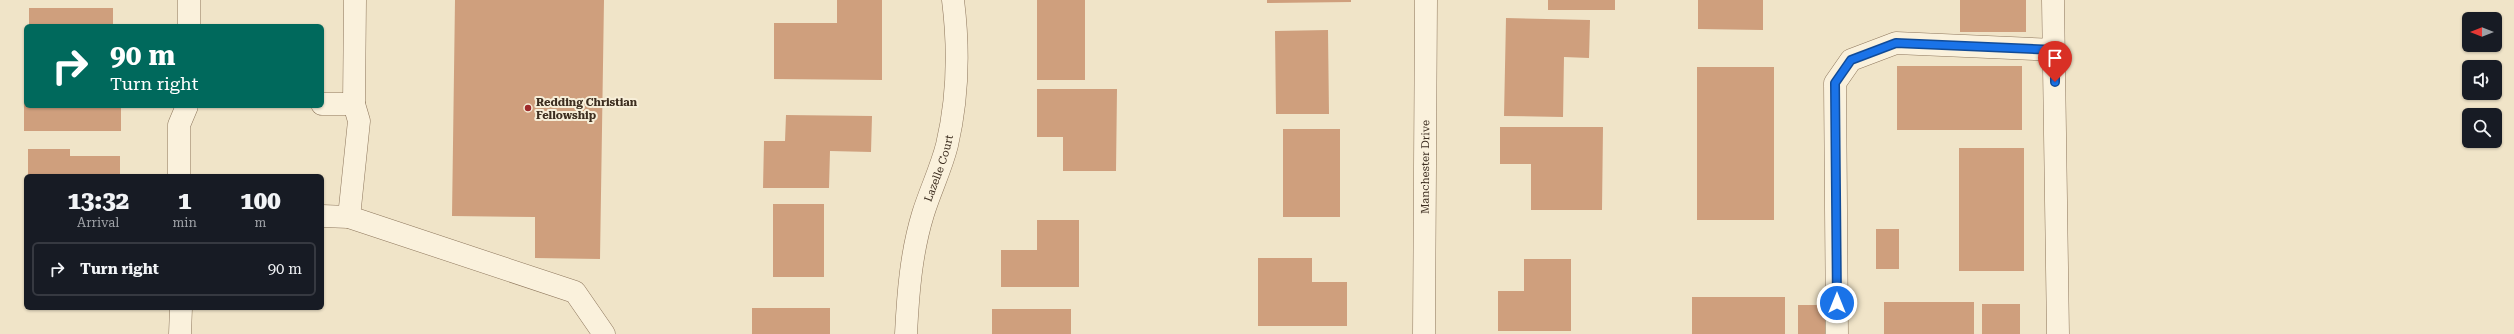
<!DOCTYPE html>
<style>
:root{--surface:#171b24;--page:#242831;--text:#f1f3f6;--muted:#9ea1a6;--line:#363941}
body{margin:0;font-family:"Roboto Serif",serif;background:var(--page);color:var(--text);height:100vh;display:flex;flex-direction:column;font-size:15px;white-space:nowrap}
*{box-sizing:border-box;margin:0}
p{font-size:13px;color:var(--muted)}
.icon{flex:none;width:22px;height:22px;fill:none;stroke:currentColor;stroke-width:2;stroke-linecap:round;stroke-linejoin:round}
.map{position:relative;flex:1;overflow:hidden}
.details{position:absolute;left:24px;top:174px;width:300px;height:136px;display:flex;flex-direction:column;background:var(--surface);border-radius:6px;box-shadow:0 1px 3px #0004}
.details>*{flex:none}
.top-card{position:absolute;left:24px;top:24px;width:300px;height:84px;border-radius:6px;box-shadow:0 1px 3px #0004;background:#00695c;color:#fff;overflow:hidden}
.needle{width:26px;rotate:270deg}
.fabs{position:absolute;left:2462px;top:12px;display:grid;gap:8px}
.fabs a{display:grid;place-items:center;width:40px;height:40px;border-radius:6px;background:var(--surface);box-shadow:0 1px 3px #0004;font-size:20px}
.pin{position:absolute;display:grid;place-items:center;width:34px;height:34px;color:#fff;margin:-41px -17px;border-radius:50% 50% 50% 0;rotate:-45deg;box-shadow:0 0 4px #0007}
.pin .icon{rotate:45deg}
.me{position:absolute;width:44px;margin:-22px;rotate:0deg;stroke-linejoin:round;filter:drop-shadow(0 0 3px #0008)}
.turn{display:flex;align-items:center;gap:14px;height:84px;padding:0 20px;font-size:18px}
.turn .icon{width:52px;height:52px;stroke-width:2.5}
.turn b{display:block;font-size:28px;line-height:34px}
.eta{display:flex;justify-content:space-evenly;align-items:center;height:68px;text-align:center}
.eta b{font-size:24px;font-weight:800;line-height:28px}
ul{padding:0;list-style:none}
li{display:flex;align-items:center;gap:12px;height:54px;margin:0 8px 6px;padding:0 12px;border:2px solid var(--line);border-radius:6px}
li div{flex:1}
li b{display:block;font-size:15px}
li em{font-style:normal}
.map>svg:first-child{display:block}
.building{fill:#cf9f7d}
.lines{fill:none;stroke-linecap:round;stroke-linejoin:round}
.minor-casing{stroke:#8d765c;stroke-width:23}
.minor{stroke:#faf1dc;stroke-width:22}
.route-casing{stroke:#114b97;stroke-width:10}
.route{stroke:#1a73e8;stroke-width:7}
.poi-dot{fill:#9e2a2b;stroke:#f7eed8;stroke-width:1.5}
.labels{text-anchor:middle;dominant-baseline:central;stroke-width:4;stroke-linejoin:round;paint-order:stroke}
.poi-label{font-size:11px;font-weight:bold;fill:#3d2e20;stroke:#f7eed8;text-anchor:start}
.street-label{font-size:11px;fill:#3d2e20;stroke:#f7eed8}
</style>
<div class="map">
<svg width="2514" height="334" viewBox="0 0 2514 334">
<rect width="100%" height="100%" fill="#f0e4c8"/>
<path class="building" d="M 455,0 L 604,0 L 600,259 L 535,258 L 535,217 L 452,216 Z
M 837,0 L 882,0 L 882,80 L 774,79 L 774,23 L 837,23 Z
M 1037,0 L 1085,0 L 1085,80 L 1037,80 Z
M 1267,0 L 1351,0 L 1351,2 L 1267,3 Z
M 1548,0 L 1615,0 L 1615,10 L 1548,10 Z
M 1698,0 L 1763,0 L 1763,30 L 1698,29 Z
M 1960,0 L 2026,0 L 2026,32 L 1960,32 Z
M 29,8 L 113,8 L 113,26 L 29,26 Z
M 1506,18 L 1590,20 L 1589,58 L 1564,57 L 1563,117 L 1504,116 Z
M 1328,30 L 1329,114 L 1276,114 L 1275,31 Z
M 1897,66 L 2022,66 L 2022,130 L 1897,130 Z
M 1697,67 L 1774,67 L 1774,220 L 1697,220 Z
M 1037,89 L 1117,89 L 1116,171 L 1063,171 L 1063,137 L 1037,137 Z
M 24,92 L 26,92 L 26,106 L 121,106 L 121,131 L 24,131 Z
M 786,115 L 872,116 L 871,152 L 830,151 L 829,188 L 763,188 L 764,141 L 785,141 Z
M 1500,127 L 1603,127 L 1602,210 L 1531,210 L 1531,164 L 1500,164 Z
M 1283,129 L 1340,129 L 1340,217 L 1283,217 Z
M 1959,148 L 2024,148 L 2024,271 L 1959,271 Z
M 28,149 L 70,149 L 70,156 L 120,156 L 120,176 L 28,176 Z
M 773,204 L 824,204 L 824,277 L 773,277 Z
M 1037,220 L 1079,220 L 1079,287 L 1001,287 L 1001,250 L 1037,250 Z
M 1876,229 L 1899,229 L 1899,269 L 1876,269 Z
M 1258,258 L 1312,258 L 1312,282 L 1347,282 L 1347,326 L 1258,326 Z
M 1524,259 L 1571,259 L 1571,331 L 1498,331 L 1498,291 L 1524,291 Z
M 1692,297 L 1785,297 L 1785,334 L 1692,334 Z
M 1884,302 L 1974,302 L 1974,334 L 1884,334 Z
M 1982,304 L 2020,304 L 2020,334 L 1982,334 Z
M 1798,305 L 1825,305 L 1825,334 L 1798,334 Z
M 752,308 L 830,308 L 830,334 L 752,334 Z
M 992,309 L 1071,309 L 1071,334 L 992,334 Z"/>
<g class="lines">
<g class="minor-casing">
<g id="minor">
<path d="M 2053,0 L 2058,334"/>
<path d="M 189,26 L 189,0"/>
<path d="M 322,104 L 354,104"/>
<path d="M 179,176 L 179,125 L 187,106"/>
<path d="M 322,216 L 349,217 L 575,292 L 604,334"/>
<path d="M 349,217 L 359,121 L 354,104 L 355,0"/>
<path d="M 180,334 L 181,308"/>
<path id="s1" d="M 906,334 C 908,294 911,253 923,214 C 930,191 941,169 947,145 C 958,98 959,48 953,0"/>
<path id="s2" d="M 1424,334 L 1426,0"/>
<path d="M 1837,334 L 1835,83 L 1851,60 L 1896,43 L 2055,50"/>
</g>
</g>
<use href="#minor" class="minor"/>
</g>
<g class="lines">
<g class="route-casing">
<path id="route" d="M 1837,303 L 1835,83 L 1851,60 L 1896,43 L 2055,50 L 2055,82"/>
</g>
<use href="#route" class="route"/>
</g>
<circle class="poi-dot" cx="528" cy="108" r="4"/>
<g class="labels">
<g class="poi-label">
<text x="536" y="102">Redding Christian<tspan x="536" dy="13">Fellowship</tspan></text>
</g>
<g class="street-label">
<text stroke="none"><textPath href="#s2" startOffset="167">Manchester Drive</textPath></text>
<text stroke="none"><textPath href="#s1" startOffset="170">Lazelle Court</textPath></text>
</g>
</g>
</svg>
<div class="fabs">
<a><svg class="needle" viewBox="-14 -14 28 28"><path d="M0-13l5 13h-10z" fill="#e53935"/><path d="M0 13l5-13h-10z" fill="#9ea1a6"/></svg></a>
<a><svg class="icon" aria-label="sound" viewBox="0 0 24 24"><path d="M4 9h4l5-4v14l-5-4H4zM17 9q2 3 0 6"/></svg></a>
<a><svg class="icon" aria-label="search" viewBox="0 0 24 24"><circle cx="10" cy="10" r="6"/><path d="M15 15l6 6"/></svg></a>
</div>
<div class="pin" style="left:2055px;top:82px;background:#d93025"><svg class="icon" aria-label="arrive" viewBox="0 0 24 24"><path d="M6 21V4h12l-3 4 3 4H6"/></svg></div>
<svg class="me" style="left:1837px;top:303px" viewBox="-20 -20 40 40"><circle r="17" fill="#1a73e8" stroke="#fff" stroke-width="3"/><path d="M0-11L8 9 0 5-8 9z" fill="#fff"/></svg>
<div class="top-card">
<div class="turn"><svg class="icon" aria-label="right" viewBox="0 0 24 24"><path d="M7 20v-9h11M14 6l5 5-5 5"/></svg><div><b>90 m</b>Turn right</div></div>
</div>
<section class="details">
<div class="eta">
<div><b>13:32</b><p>Arrival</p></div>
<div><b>1</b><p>min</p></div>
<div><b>100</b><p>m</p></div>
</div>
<ul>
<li><svg class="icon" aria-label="right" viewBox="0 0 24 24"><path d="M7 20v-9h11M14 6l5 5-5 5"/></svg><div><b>Turn right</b></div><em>90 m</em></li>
</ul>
</section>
</div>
